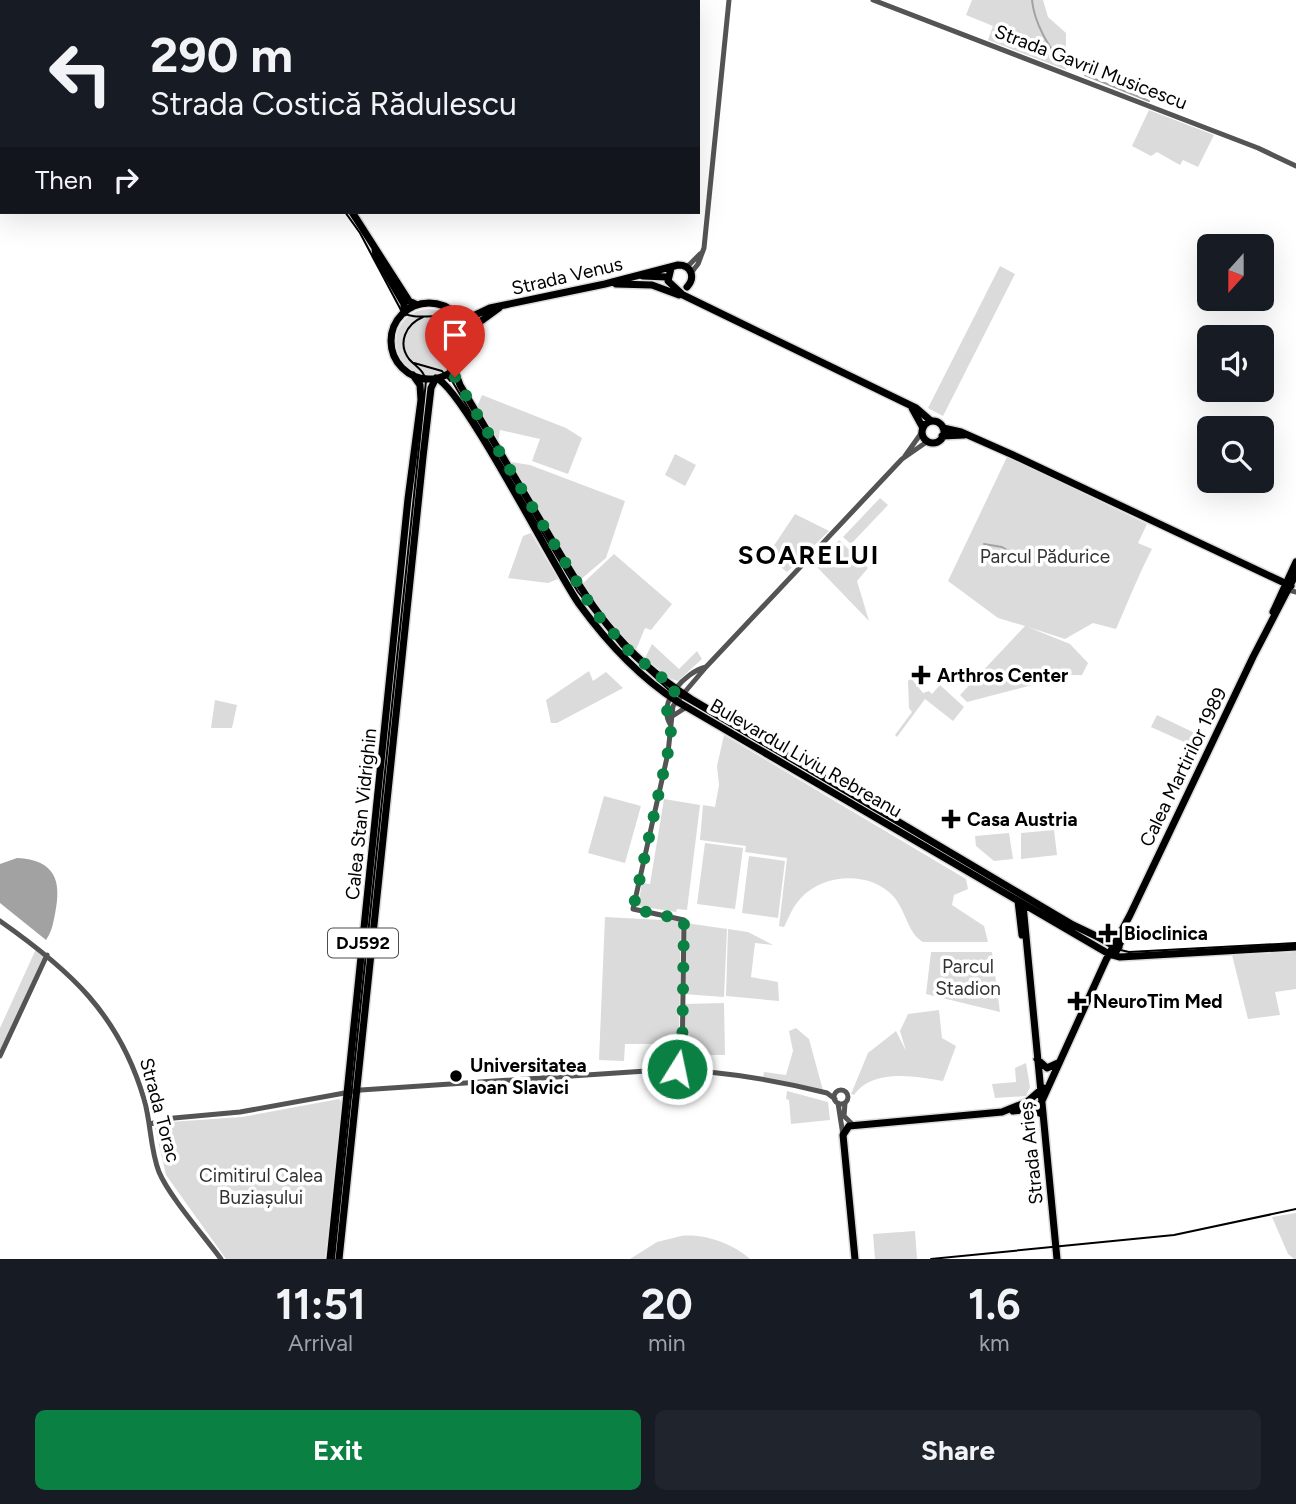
<!DOCTYPE html>
<meta charset="utf-8">
<style>
:root{--surface:#171b24;--page:#20242c;--text:#f1f3f6;--muted:#9ea1a6;--accent:#0b8043}
body{margin:0;font-family:Figtree,sans-serif;background:var(--page);color:var(--text);height:100vh;display:flex;flex-direction:column;font-size:26px;white-space:nowrap}
*{box-sizing:border-box;margin:0}
p{font-size:23px;color:var(--muted)}
.icon{flex:none;width:38px;height:38px;fill:none;stroke:currentColor;stroke-width:2;stroke-linecap:round;stroke-linejoin:round}
.map{position:relative;height:1259px;overflow:hidden}
.details{display:flex;flex-direction:column;background:var(--surface);flex:1}
.details>*{flex:none}
.top-card{position:absolute;left:0px;top:0px;width:700px;height:214px;box-shadow:0 7px 28px #0002;background:#171b24;color:var(--text);overflow:hidden}
.needle{width:46px;rotate:201deg}
.fabs{position:absolute;left:1197px;top:234px;display:grid;gap:14px}
.fabs a{display:grid;place-items:center;width:77px;height:77px;border-radius:10px;background:var(--surface);box-shadow:0 7px 28px #0002;font-size:35px}
.pin{position:absolute;display:grid;place-items:center;width:60px;height:60px;color:#fff;margin:-72px -30px;border-radius:50% 50% 50% 0;rotate:-45deg;box-shadow:0 0 7px #0007}
.pin .icon{rotate:45deg}
.me{position:absolute;width:77px;margin:-38px;rotate:10deg;stroke-linejoin:round;filter:drop-shadow(0 0 5px #0008)}
.turn{display:flex;align-items:center;gap:24px;height:147px;padding:0 35px;font-size:32px}
.turn .icon{width:91px;height:91px;stroke-width:2.5}
.turn b{display:block;font-size:49px;line-height:60px}
.then{display:flex;align-items:center;height:66px;padding:0 35px;background:#0003;gap:14px;font-size:26px}
.eta{display:flex;justify-content:space-evenly;align-items:center;height:119px;text-align:center}
.eta b{font-size:42px;font-weight:700;line-height:49px}
.button{display:flex;gap:14px;margin-top:auto;padding:14px 35px}
.button a{flex:1;height:80px;border-radius:10px;background:var(--accent);color:#fff;font-size:28px;font-weight:700;line-height:80px;text-align:center}
.button a+a{background:var(--page);color:var(--text)}
.map>svg:first-child{display:block}
.green{fill:#dbdbdb}
.water{fill:#a2a2a2}
.lines{fill:none;stroke-linecap:round;stroke-linejoin:round}
.stream{stroke:#a2a2a2;stroke-width:2}
.major-casing{stroke:#dbdbdb;stroke-width:10}
.minor{stroke:#545454;stroke-width:5}
.major{stroke:#000;stroke-width:7}
.tram{stroke:#000;stroke-width:2}
.route{stroke:#0b8043;stroke-width:12;stroke-dasharray:0 21.6}
.poi-dot{fill:#000;stroke:#fff;stroke-width:2.5}
.labels{text-anchor:middle;dominant-baseline:central;stroke-width:7;stroke-linejoin:round;paint-order:stroke}
.shield{fill:#fff;stroke:#4c4c4c;stroke-width:2}
.shield-label{font-size:18px;font-weight:bold;fill:#000}
.street-label{font-size:19px;fill:#000;stroke:#fff}
.park-label{font-size:19px;fill:#323232;stroke:#fff}
.poi-label{font-size:19px;font-weight:bold;fill:#000;stroke:#fff;text-anchor:start}
.district-label{font-size:26px;font-weight:bold;letter-spacing:2px;fill:#000;stroke:#fff}
</style>
<div class="map">
<svg width="1296" height="1259" viewBox="0 0 1296 1259">
<rect width="100%" height="100%" fill="#fff"/>
<path class="green" d="M 972,0 L 1043,0 L 1048,17 L 1066,33 L 1066,70 L 988,40 L 993,26 L 966,15 Z
M 1149,110 L 1214,135 L 1198,167 L 1183,160 L 1180,165 L 1157,152 L 1151,156 L 1132,146 Z
M 1000,266 L 1015,274 L 943,416 L 928,408 Z
M396 342a33 33 0 1 1 66 0a33 33 0 1 1-66 0Z
M 482,395 L 566,428 L 582,438 L 568,474 L 532,461 L 540,439 L 500,430 L 498,443 L 477,407 Z
M 675,454 L 696,465 L 685,486 L 665,475 Z
M 1007,457 L 1147,524 L 1138,543 L 1152,549 C 1138,576 1128,602 1116,629 L 1093,623 L 1065,639 L 1028,627 L 1070,644 L 1088,663 L 1082,675 L 1071,675 L 967,702 L 960,695 L 1025,626 L 998,618 L 948,581 Z
M 511,462 L 530,465 L 625,501 L 606,558 L 580,580 Z
M 880,498 L 888,505 L 851,544 L 843,537 Z
M 795,514 L 829,531 L 787,572 L 767,556 Z
M 531,533 L 558,579 L 548,583 L 508,578 L 523,536 Z
M 839,540 L 868,568 L 857,581 L 869,621 L 816,566 Z
M 614,554 L 672,604 L 651,630 L 645,628 L 635,652 L 579,587 Z
M 652,644 L 679,669 L 697,651 L 702,659 L 678,681 L 671,679 L 645,658 Z
M 589,671 L 593,681 L 606,672 L 623,688 L 557,723 L 551,723 L 546,700 Z
M 911,678 L 923,693 L 929,691 L 932,694 L 940,685 L 964,707 L 953,721 L 925,699 L 897,737 L 895,735 L 912,712 L 909,708 L 908,681 Z
M 215,700 L 237,705 L 232,728 L 211,728 Z
M 1157,715 L 1199,735 L 1193,746 L 1151,727 Z
M 724,735 L 966,879 L 968,889 L 954,895 L 952,905 L 984,926 L 988,942 L 923,942 C 908,934 906,911 894,897 C 871,871 824,873 801,898 C 793,906 789,917 784,927 L 779,926 L 787,858 L 745,852 L 746,846 L 700,840 L 703,805 L 715,807 L 719,785 L 717,766 Z
M 604,796 L 641,806 L 625,863 L 588,853 Z
M 664,799 L 700,805 L 687,910 L 677,909 L 676,912 L 638,906 L 642,883 L 650,884 Z
M 1054,830 L 1057,855 L 1021,859 L 1021,833 Z
M 1009,833 L 1013,859 L 994,861 L 976,846 L 975,836 Z
M 705,843 L 743,848 L 735,909 L 697,904 Z
M 749,856 L 785,861 L 778,918 L 742,913 Z
M 605,917 L 681,921 L 679,1044 L 625,1044 L 624,1061 L 599,1060 Z
M 686,923 L 727,929 L 724,997 L 683,994 Z
M 728,929 L 748,932 L 773,945 L 755,943 L 751,977 L 778,982 L 779,1001 L 726,996 Z
M 36,949 L 45,955 L 0,1050 L 0,1028 Z
M 931,952 L 992,952 L 1000,1012 L 926,994 Z
M 1296,952 L 1296,989 L 1275,992 L 1280,1015 L 1248,1019 L 1232,955 Z
M 724,1003 L 725,1055 L 685,1055 L 685,1004 Z
M 939,1010 L 942,1038 L 956,1046 L 943,1081 C 915,1076 873,1068 854,1095 L 851,1094 L 868,1053 L 896,1031 L 906,1051 L 900,1031 L 908,1014 Z
M 796,1028 L 809,1039 L 824,1094 L 763,1078 L 764,1072 L 786,1075 L 793,1051 L 789,1031 Z
M 1026,1063 L 1030,1087 L 1026,1096 L 995,1098 L 992,1084 L 1016,1082 L 1015,1068 Z
M 787,1091 L 828,1102 L 830,1120 L 791,1124 L 789,1100 L 786,1099 Z
M 339,1099 L 342,1102 L 325,1259 L 226,1259 L 166,1175 L 155,1128 L 170,1122 L 242,1117 Z
M 1296,1213 L 1296,1259 L 1294,1259 L 1288,1254 L 1272,1217 Z
M 915,1231 L 917,1259 L 875,1259 L 873,1234 Z
M 681,1236 C 704,1233 734,1244 750,1259 L 630,1259 L 657,1242 Z"/>
<path class="water" d="M 17,858 C 55,860 62,880 55,914 C 53,924 52,931 46,940 L 0,903 L 0,864 Z"/>
<g class="lines">
<path class="stream" d="M 567,0 L 572,2
M 1032,0 C 1034,22 1049,50 1065,65
M 1085,75 L 1149,101
M 0,130 L 2,132
M 984,544 L 1002,547 L 1025,561"/>
<g class="major-casing">
<path id="major" d="M 150,0 L 152,2
M 352,212 L 409,301 L 417,305
M 375,249 L 376,256 L 404,304 L 404,313
M 671,268 L 668,281 L 683,295 L 916,408 L 931,421
M 643,276 L 667,277
M 616,284 L 652,285 L 679,295
M391 341a38 38 0 1 1 76 0a38 38 0 1 1-76 0Z
M 458,318 L 469,318 L 490,308 L 605,284 L 678,265 C 691,265 696,277 687,287
M 466,332 L 499,308
M 454,369 L 460,385 C 486,429 512,473 539,518 C 586,597 611,647 691,699 L 1073,925 L 1119,947
M 436,378 C 463,388 554,568 579,604 C 606,641 639,677 678,702 L 1109,954 L 1120,957 L 1296,947
M 912,408 L 923,428
M922 432a11 11 0 1 1 22 0a11 11 0 1 1-22 0Z
M 943,428 L 961,432 L 1013,455 L 1291,586
M 942,436 L 964,435
M 1273,612 L 1296,562
M 1018,901 L 1022,935
M 1023,905 L 1057,1259
M 1117,950 L 1128,926
M 1037,1059 L 1047,1068 L 1058,1063
M 1041,1103 L 1106,960 L 1130,915 L 1253,657 L 1296,574
M 1013,1111 L 1031,1109 L 1042,1114
M 330,1259 L 408,499 L 421,400 L 420,385 L 413,375
M 339,1259 L 423,457 L 431,388 L 436,378
M 855,1259 L 843,1135 L 849,1126 L 1002,1112 L 1027,1102 L 1043,1088"/>
</g>
<path class="minor" d="M 873,0 L 1258,148 L 1296,166
M 687,267 L 700,254
M 691,273 L 698,264 L 704,248 L 729,0
M 905,456 L 922,432
M 1289,590 L 1296,592
M 671,717 L 685,708
M 670,724 C 657,702 685,672 706,667
M 0,921 C 70,970 119,1014 144,1099 C 151,1122 150,1149 159,1172 C 169,1196 204,1236 221,1259
M 0,1056 L 47,955
M 682,1066 L 684,920 L 633,909 L 668,753 L 673,706 L 706,667 L 902,459 L 928,441
M 665,1070 L 681,1074 L 696,1072
M834 1097a7 7 0 1 1 14 0a7 7 0 1 1-14 0Z
M 838,1103 L 843,1135
M 845,1103 L 844,1116 L 853,1125
M 150,1124 L 174,1118 L 240,1112 L 361,1090 L 661,1070 C 684,1065 687,1070 709,1072 C 749,1076 787,1083 827,1093 L 835,1099"/>
<use href="#major" class="major"/>
<path class="tram" d="M 345,212 L 360,233 L 402,312 C 418,323 439,309 454,323 C 464,343 443,358 449,376 L 578,592 L 621,646 L 669,690 L 1112,948 L 1129,952 L 1296,943
M 414,363 L 442,371 L 450,381
M 334,1259 L 426,381 C 424,370 416,367 409,359 C 397,343 406,324 423,317
M 931,1259 L 1174,1235 L 1296,1209"/>
</g>
<g class="lines">
<path class="route" d="M 455,377 L 594,611 L 630,652 L 676,689 L 666,705 L 671,730 L 670,743 L 633,909 L 684,920 L 682,1061 L 682,1066 L 677,1069"/>
</g>
<g class="poi-dot">
<path d="M917.5 664.5h7v7h7v7h-7v7h-7v-7h-7v-7h7z"/>
<path d="M947.5 808.5h7v7h7v7h-7v7h-7v-7h-7v-7h7z"/>
<path d="M1104.5 922.5h7v7h7v7h-7v7h-7v-7h-7v-7h7z"/>
<path d="M1073.5 990.5h7v7h7v7h-7v7h-7v-7h-7v-7h7z"/>
<circle cx="456" cy="1076" r="7"/>
</g>
<g class="labels">
<rect class="shield" x="328" y="928.5" width="70" height="29" rx="5"/>
<g class="shield-label">
<text x="363" y="943">DJ592</text>
</g>
<g class="street-label">
<text transform="translate(1091 67) rotate(21)">Strada Gavril Musicescu</text>
<text transform="translate(567 276) rotate(-13)">Strada Venus</text>
<text transform="translate(806 758) rotate(30)">Bulevardul Liviu Rebreanu</text>
<text transform="translate(1183 767) rotate(-64)">Calea Martirilor 1989</text>
<text transform="translate(361 814) rotate(-84)">Calea Stan Vidrighin</text>
<text transform="translate(160 1110) rotate(75)">Strada Torac</text>
<text transform="translate(1031 1153) rotate(-96)">Strada Arieș</text>
</g>
<g class="park-label">
<text x="1045" y="556">Parcul Pădurice</text>
<text x="968" y="966">Parcul<tspan x="968" dy="22">Stadion</tspan></text>
<text x="261" y="1175">Cimitirul Calea<tspan x="261" dy="22">Buziașului</tspan></text>
</g>
<g class="poi-label">
<text x="937" y="675">Arthros Center</text>
<text x="967" y="819">Casa Austria</text>
<text x="1124" y="933">Bioclinica</text>
<text x="1093" y="1001">NeuroTim Med</text>
<text x="470" y="1065">Universitatea<tspan x="470" dy="22">Ioan Slavici</tspan></text>
</g>
<g class="district-label">
<text x="809" y="555">SOARELUI</text>
</g>
</g>
</svg>
<div class="fabs">
<a><svg class="needle" viewBox="-14 -14 28 28"><path d="M0-13l5 13h-10z" fill="#e53935"/><path d="M0 13l5-13h-10z" fill="#9ea1a6"/></svg></a>
<a><svg class="icon" aria-label="sound" viewBox="0 0 24 24"><path d="M4 9h4l5-4v14l-5-4H4zM17 9q2 3 0 6"/></svg></a>
<a><svg class="icon" aria-label="search" viewBox="0 0 24 24"><circle cx="10" cy="10" r="6"/><path d="M15 15l6 6"/></svg></a>
</div>
<div class="pin" style="left:455px;top:377px;background:#d93025"><svg class="icon" aria-label="arrive" viewBox="0 0 24 24"><path d="M6 21V4h12l-3 4 3 4H6"/></svg></div>
<svg class="me" style="left:677px;top:1069px" viewBox="-20 -20 40 40"><circle r="17" fill="#0b8043" stroke="#fff" stroke-width="3"/><path d="M0-11L8 9 0 5-8 9z" fill="#fff"/></svg>
<div class="top-card">
<div class="turn"><svg class="icon" aria-label="left" viewBox="0 0 24 24"><path d="M17 20v-9H6M10 6l-5 5 5 5"/></svg><div><b>290 m</b>Strada Costică Rădulescu</div></div>
<div class="then">Then<svg class="icon" aria-label="right" viewBox="0 0 24 24"><path d="M7 20v-9h11M14 6l5 5-5 5"/></svg></div>
</div>
</div>
<section class="details">
<div class="eta">
<div><b>11:51</b><p>Arrival</p></div>
<div><b>20</b><p>min</p></div>
<div><b>1.6</b><p>km</p></div>
</div>
<div class="button"><a>Exit</a><a>Share</a></div>
</section>
